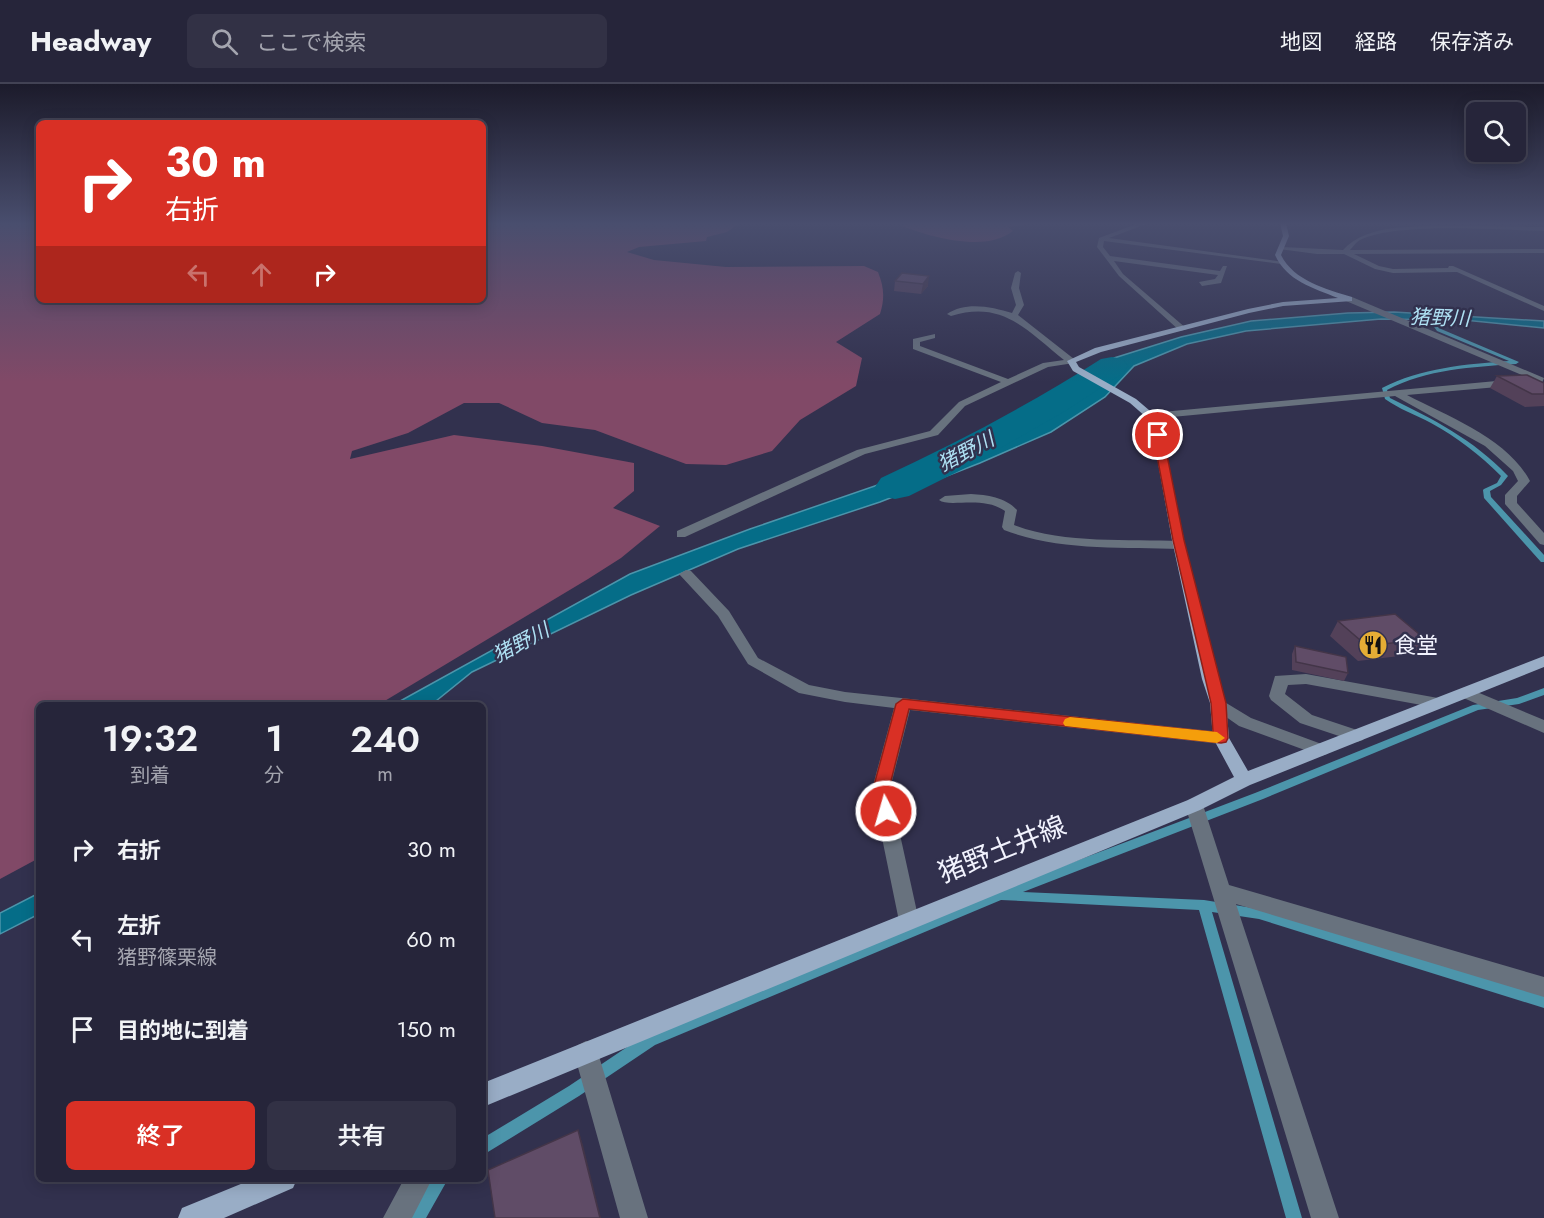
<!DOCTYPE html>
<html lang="ja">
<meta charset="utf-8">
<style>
:root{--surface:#26253a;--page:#323145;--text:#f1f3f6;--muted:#a4a5af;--line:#424254;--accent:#d93025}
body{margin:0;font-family:Jost,"Noto Sans JP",sans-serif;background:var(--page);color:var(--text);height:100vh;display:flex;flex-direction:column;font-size:22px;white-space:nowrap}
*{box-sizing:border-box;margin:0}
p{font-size:20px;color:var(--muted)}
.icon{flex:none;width:33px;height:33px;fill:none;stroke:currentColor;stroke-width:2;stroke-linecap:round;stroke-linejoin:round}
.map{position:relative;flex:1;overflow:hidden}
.side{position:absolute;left:36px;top:618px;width:450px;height:480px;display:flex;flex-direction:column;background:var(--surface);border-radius:9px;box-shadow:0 3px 15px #0003,0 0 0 2px var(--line)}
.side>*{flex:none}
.guide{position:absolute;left:36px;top:36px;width:450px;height:183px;border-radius:9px;box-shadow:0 3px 15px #0003,0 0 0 2px var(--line);background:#d93025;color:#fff;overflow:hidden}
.tools{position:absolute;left:1466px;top:18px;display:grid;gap:12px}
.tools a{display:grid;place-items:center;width:60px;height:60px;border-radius:9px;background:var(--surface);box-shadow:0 3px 15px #0003,0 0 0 2px var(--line);font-size:30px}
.pin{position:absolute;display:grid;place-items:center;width:51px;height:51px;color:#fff;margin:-26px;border:3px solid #fff;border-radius:50%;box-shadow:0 2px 6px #0007}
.me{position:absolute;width:66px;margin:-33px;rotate:354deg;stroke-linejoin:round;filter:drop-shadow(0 0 4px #0008)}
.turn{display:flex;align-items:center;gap:21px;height:126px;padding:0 30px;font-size:27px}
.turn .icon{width:78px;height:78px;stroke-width:2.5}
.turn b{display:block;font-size:42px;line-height:51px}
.lanes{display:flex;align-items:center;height:57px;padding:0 30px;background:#0003;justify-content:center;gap:30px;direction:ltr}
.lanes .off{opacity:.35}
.eta{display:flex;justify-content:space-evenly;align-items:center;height:102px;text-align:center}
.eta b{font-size:36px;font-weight:600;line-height:42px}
.button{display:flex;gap:12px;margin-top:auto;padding:12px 30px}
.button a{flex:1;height:69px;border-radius:9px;background:var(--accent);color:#fff;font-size:24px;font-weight:600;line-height:69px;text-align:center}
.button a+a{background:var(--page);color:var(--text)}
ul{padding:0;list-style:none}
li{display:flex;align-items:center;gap:18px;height:90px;padding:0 30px}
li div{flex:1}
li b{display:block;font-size:22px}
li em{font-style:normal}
header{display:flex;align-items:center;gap:36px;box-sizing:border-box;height:84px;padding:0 30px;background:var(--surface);border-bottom:2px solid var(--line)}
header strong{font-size:28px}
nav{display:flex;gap:33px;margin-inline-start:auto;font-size:21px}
.search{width:420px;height:54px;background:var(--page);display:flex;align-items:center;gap:15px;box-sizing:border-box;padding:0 21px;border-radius:9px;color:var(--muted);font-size:22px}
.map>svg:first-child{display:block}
.built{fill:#3d3b5d}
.green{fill:#814967}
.water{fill:#056d88;stroke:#4c95ab;stroke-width:1.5}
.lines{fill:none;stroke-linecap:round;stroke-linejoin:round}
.stream{fill:#4c95ab;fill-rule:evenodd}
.river{fill:#056d88;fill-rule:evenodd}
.minor{fill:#68727e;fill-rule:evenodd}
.major{fill:#99adc6;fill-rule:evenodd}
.wall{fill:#534159}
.shaded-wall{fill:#433548}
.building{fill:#604c67;stroke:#433548;stroke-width:1.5}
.route{fill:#d93025;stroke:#8d1f18;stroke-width:1.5}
.slow{fill:#f59e0b}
.labels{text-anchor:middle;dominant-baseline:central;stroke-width:5;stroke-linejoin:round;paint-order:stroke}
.far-water-label{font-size:20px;font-style:italic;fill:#afe1f4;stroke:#32314e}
.poi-label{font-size:22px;fill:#f2f3fe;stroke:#32314e;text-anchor:start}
.near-street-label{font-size:27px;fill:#f2f3fe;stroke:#32314e}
</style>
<header>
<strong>Headway</strong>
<div class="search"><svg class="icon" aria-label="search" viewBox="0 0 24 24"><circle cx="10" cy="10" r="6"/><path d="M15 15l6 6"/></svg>ここで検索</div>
<nav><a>地図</a><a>経路</a><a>保存済み</a></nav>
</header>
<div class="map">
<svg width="1544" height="1134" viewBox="0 0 1544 1134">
<rect width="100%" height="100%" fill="#32314e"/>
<path class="built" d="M 1375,139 L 1519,139 L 1527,143 L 1417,143 Z"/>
<path class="green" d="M 0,139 L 39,139 L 39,216 L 483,216 L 483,139 L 740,139 L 727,148 L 707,153 L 706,157 L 639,163 L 627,168 L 654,176 L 726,183 L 864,182 L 878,188 C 884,203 885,214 880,230 L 836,258 L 862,274 L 856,302 L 800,336 L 772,367 L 726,381 L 686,380 L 595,346 L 542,339 L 499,319 L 464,319 L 408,349 L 352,367 L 350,375 L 454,351 L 542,362 L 634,379 L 634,407 L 613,424 L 660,442 L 621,474 L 588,495 L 378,621 L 39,621 L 39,774 L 0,795 Z
M 910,139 L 1036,139 L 1008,143 L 1013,147 C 985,169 931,153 902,142 Z"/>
<path class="water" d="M 1394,228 L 1544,237 L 1544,244 L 1464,236 L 1381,235 L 1246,247 L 1187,260 L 1134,282 L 1105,313 L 1051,348 L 980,379 L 880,418 L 738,465 L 631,511 L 472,588 L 431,621 L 393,621 L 630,490 L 750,445 L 956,374 L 1055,319 L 1114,274 L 1181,253 L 1251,237 L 1348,229 Z
M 39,809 L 39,830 L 0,850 L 0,829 Z"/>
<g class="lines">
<path class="stream" d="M 1426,231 L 1430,231 L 1441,245 L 1519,278 L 1516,280 C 1472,283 1427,285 1387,306 L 1390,314 C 1433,335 1474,356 1507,391 L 1508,392 L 1501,401 L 1490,407 L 1491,413 L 1544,471 L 1544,478 L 1541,478 L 1484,414 L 1483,406 L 1484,405 L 1497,399 L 1501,392 C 1480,371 1457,353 1431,339 C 1416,331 1399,325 1385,315 L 1382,304 C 1421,284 1466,280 1509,277 L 1437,247 L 1426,232 Z
M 1544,604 L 1544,611 L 1519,620 L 1478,626 L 1263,715 L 1023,808 L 1204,816 L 1259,825 L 1544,912 L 1544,924 L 1259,835 L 1212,828 L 1302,1134 L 1286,1134 L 1199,826 L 1001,816 L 655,961 L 579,1012 L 483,1071 L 483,1054 L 569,1002 L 645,951 L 994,808 L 1255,709 L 1473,621 L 1517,614 Z
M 431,1095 L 448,1095 L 426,1134 L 409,1134 Z"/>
<path class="river" d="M 1112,273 L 1123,275 L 1128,282 L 1123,289 L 1067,326 L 969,382 L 909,412 L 895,415 L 881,412 L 875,403 L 881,394 C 957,359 1030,320 1101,275 Z"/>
<path class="minor" d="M 1139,139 L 1149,139 L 1109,154 L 1284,178 L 1281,180 L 1104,157 L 1103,163 L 1110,172 L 1220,187 L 1223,182 L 1227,182 L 1221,199 L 1202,202 L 1199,198 L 1215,195 L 1218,191 L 1114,177 L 1123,190 L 1187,245 L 1180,247 L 1119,192 L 1097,163 L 1099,154 Z
M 1449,142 L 1544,143 L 1544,147 C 1501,146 1396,138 1360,156 C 1356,158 1353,163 1350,166 L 1544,165 L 1544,169 L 1354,170 L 1379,182 L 1393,185 L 1448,184 L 1449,182 L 1453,182 L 1544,222 L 1544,227 L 1457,188 L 1393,189 L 1375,185 L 1344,170 L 1317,170 L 1279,165 L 1282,163 L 1343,166 C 1368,139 1415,143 1449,142 Z
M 1018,187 L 1021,189 L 1019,204 L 1024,221 L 1018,231 L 1074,275 L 1074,279 L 1048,283 L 965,322 L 938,351 L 865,370 L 685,453 L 677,453 L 677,447 L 857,366 L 930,347 L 959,318 L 1001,298 L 913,265 L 913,255 L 935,250 L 935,254 L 920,258 L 920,262 L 1008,295 L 1043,279 L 1064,276 C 1026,246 1003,216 951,232 L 947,230 C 966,217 992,223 1012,229 L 1016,221 L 1011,204 L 1015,189 Z
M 1346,213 L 1352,213 L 1544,294 L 1542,299 L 1407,311 C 1449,333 1507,354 1530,397 L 1517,412 L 1517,419 L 1544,449 L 1544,461 L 1540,460 L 1505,420 L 1505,411 L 1518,397 L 1513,387 L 1485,362 L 1395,312 L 1151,335 L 1146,332 L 1151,329 L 1529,294 L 1346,217 Z
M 971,410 C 987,411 1005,413 1017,426 L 1014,441 C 1063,460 1128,455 1180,457 L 1186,461 L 1180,465 C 1122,463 1058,467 1004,446 L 1002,443 L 1005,427 C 983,411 949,424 939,416 L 945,412 Z
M 686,486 L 691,487 L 729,527 L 758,574 L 809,601 L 845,608 L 1221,648 L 1227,650 L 1229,654 L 1227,658 L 1221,660 L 910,626 L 890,705 L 919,837 L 916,843 L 909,846 L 902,843 L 899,837 L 872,705 L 894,624 L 845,618 L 799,609 L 748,580 L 718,532 L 679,490 Z
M 1306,590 L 1438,614 L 1446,619 L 1438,624 L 1306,600 L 1288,601 L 1285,610 L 1312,631 L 1363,648 L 1365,652 L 1363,656 L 1357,658 L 1300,639 L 1271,616 L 1269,612 L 1275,592 Z
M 1465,603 L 1544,636 L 1544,649 L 1459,612 L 1457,608 Z
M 1218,614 L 1251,634 L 1327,662 L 1330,666 L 1327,670 L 1321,672 L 1239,642 L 1212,623 L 1210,619 L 1212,615 Z
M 1194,714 L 1200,716 L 1203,721 L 1229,801 L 1544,893 L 1544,913 L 1236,820 L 1339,1134 L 1311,1134 L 1185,721 L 1188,716 Z
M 586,957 L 594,961 L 598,969 L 648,1134 L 620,1134 L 574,969 L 578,961 Z
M 404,1095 L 432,1095 L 412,1134 L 383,1134 Z"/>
<path class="major" d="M 1280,139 L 1286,139 L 1289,152 L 1281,171 C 1294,197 1326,205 1352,213 L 1352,217 L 1283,222 L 1249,229 L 1101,268 L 1076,278 L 1079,283 L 1136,315 L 1156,332 L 1163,351 L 1184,456 L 1218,595 L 1226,619 L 1229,654 L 1248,687 L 1544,572 L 1544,583 L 1250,701 L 1200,726 L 483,1023 L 483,999 L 1188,716 L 1234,693 L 1213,654 L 1210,619 L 1202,595 L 1172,456 L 1153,351 L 1146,333 L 1130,319 L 1073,287 L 1067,277 L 1095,264 L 1248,225 L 1283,218 L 1338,214 C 1313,204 1287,197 1275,171 L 1283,152 Z
M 253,1095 L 297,1095 L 293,1104 L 224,1134 L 178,1134 L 182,1124 Z"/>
</g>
<path class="wall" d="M 902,189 L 928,202 L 921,210 L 894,207 L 895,197 Z
M 1497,292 L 1544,299 L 1544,322 L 1525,323 L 1490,304 Z
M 1338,537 L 1425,555 L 1416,570 L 1358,577 L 1330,552 Z
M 1295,562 L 1348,589 L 1344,597 L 1292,586 L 1292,570 Z"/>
<path class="shaded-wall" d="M 929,192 L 928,202 L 921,210 L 923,200 Z
M 578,1046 L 583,1061 L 601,1134 L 600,1134 Z"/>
<path class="building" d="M 902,189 L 929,192 L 923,200 L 895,197 Z
M 1527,291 L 1544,299 L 1544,310 L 1532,310 L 1497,292 Z
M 1395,530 L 1425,555 L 1367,562 L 1338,537 Z
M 1295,562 L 1346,573 L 1348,589 L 1296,578 Z
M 578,1046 L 600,1134 L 495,1134 L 488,1086 Z"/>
<linearGradient id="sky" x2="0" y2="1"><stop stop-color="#1c1b2b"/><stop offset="0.47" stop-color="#494e6e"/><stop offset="1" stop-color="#494e6e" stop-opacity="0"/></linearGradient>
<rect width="1544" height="298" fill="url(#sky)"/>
<path class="route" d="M 1158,348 L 1163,351 L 1184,456 L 1226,619 L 1228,654 L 1226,658 L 1221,659 L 909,625 L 889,705 L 894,727 L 892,731 L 880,731 L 873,705 L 896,620 L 903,615 L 1213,648 L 1211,619 L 1173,456 L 1153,351 Z"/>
<path class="slow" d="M 1070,633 L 1217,648 L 1225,654 L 1217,659 L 1065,642 L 1063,639 L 1065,635 Z"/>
<defs>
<g id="restaurant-disc" transform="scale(1.5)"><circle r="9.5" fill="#e5ad35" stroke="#32314e"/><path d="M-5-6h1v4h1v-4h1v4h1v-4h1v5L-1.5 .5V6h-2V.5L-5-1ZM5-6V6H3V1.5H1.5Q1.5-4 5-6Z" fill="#111"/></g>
</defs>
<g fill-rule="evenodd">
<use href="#restaurant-disc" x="1373" y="561"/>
</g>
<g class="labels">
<g class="far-water-label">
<text transform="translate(1440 234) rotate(2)">猪野川</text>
<text transform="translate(966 368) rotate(-28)">猪野川</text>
<text transform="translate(521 559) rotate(-28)">猪野川</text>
</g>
<g class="poi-label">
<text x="1394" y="561">食堂</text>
</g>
<g class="near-street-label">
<text transform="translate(1002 765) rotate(-22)">猪野土井線</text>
</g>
</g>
</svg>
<div class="tools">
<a><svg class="icon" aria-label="search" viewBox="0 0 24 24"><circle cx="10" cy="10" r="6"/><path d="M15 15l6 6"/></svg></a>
</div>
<div class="pin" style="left:1158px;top:351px;background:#d93025"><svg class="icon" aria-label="arrive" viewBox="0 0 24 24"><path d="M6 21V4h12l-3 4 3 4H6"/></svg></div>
<svg class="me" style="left:886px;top:727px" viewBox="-20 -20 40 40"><circle r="17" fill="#d93025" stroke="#fff" stroke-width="3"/><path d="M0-11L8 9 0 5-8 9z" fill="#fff"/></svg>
<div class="guide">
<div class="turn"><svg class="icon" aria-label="right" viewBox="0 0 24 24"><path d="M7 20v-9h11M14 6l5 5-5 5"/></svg><div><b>30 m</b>右折</div></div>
<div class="lanes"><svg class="icon off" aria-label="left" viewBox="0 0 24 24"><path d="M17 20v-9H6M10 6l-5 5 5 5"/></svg><svg class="icon off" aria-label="ahead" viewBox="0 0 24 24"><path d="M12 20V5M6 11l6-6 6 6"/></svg><svg class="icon" aria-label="right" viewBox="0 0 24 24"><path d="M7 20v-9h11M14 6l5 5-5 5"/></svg></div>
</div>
<section class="side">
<div class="eta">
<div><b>19:32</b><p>到着</p></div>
<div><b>1</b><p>分</p></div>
<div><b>240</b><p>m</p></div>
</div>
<ul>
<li><svg class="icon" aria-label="right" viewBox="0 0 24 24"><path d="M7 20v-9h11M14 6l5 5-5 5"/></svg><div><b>右折</b></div><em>30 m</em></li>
<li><svg class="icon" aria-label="left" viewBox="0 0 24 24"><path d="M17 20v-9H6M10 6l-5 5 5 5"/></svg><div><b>左折</b><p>猪野篠栗線</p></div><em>60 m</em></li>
<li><svg class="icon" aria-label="arrive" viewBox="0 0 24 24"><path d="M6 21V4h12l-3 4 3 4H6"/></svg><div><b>目的地に到着</b></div><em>150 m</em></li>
</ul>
<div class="button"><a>終了</a><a>共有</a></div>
</section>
</div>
